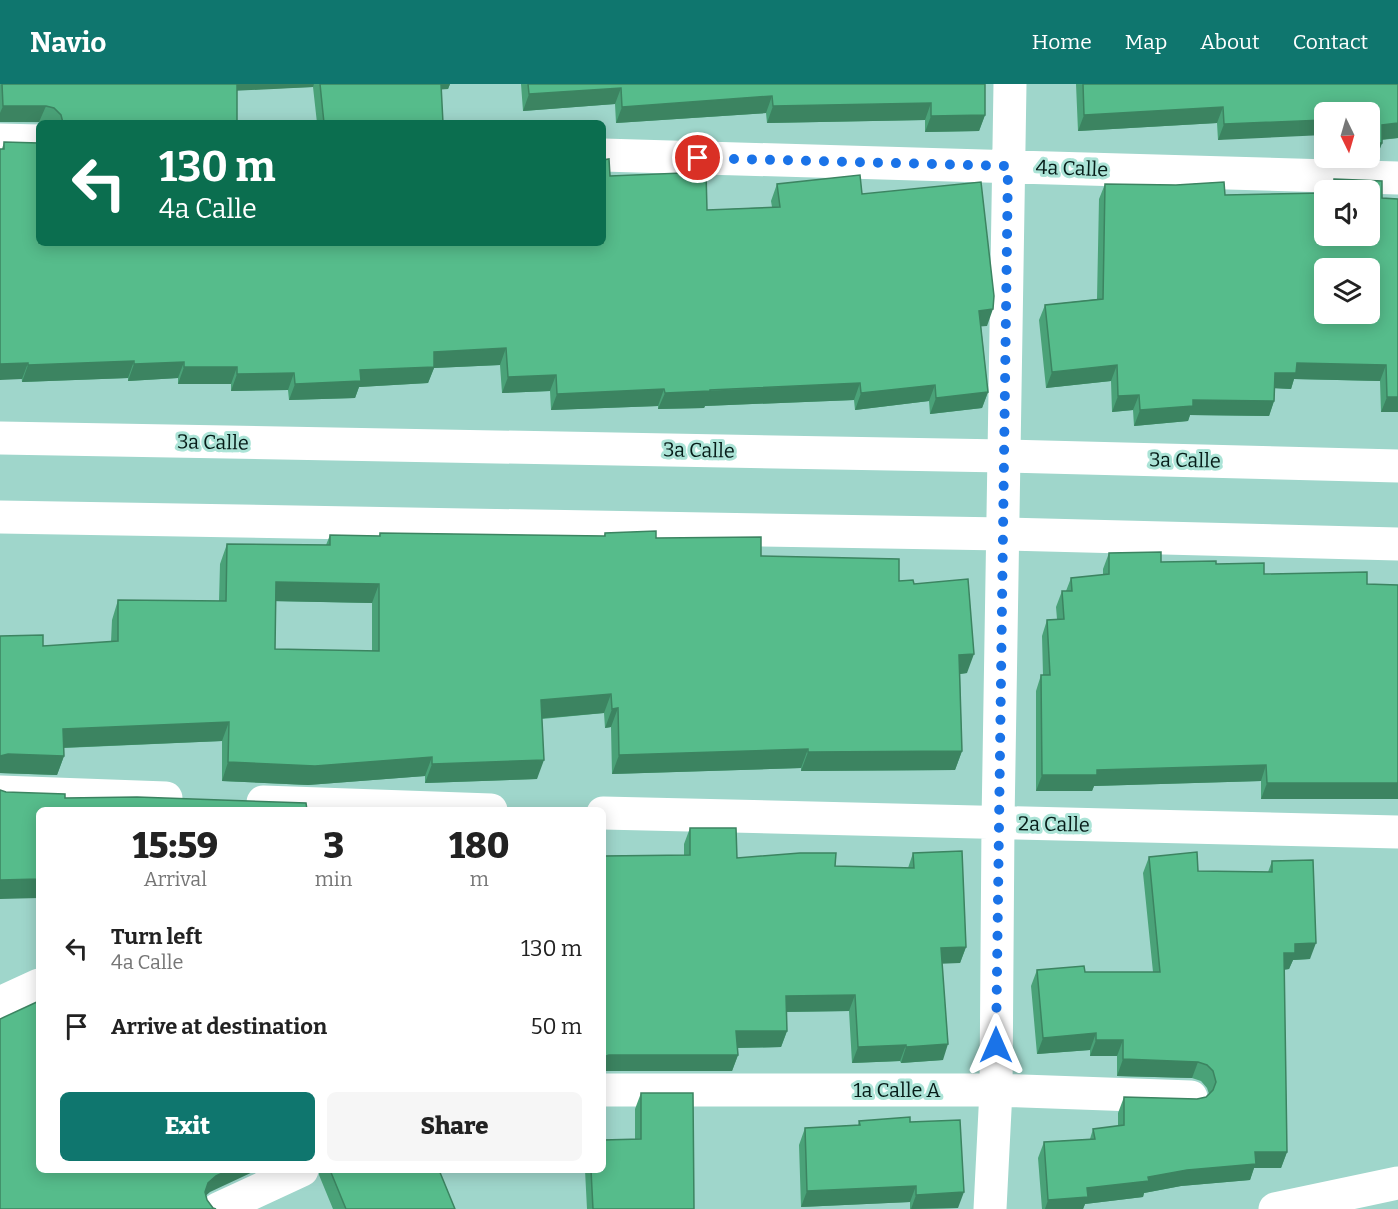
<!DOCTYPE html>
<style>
:root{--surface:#fff;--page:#f6f6f6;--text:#222;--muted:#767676;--accent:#0f766e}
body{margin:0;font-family:Bitter,serif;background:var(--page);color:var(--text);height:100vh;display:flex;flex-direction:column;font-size:22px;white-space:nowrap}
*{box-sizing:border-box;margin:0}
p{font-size:20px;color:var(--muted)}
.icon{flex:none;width:33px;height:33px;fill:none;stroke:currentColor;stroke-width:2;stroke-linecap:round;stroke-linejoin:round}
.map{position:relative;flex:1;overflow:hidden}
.details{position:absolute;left:36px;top:723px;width:570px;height:366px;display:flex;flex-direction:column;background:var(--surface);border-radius:9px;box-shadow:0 3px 15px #0003}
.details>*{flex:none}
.top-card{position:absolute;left:36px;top:36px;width:570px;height:126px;border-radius:9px;box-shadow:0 3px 15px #0003;background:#0b6e4f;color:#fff;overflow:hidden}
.needle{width:39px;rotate:175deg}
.tools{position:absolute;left:1314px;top:18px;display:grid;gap:12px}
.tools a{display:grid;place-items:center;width:66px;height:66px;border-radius:9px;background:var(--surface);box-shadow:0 3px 15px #0003;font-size:30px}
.pin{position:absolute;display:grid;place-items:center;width:51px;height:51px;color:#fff;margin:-26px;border:3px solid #fff;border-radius:50%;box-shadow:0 2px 6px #0007}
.me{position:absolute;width:66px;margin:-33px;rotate:0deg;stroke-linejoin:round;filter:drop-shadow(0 0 4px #0008)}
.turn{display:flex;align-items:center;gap:21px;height:126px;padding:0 24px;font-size:27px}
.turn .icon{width:78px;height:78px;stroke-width:2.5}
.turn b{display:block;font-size:42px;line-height:51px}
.eta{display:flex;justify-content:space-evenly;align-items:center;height:102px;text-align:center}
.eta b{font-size:36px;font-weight:800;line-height:42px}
.cta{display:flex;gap:12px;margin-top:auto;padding:12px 24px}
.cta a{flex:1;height:69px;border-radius:9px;background:var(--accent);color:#fff;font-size:24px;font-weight:800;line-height:69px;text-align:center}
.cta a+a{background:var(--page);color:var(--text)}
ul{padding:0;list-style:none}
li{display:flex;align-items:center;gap:18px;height:78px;padding:0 24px}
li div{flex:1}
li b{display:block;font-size:22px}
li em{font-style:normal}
header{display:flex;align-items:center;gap:36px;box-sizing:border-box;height:84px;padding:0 30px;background:var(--accent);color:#fff}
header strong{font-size:28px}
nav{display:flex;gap:33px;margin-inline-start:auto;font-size:21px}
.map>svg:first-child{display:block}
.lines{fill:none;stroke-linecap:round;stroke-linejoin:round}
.minor{stroke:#fff;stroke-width:33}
.tertiary{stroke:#fff;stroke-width:33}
.wall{fill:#4aa278;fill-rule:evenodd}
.shaded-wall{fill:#3c8461}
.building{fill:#56bc8b;stroke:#3c8461;stroke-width:1.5;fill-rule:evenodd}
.route{stroke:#1a73e8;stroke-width:10;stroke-dasharray:0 18}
.labels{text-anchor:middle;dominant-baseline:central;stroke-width:6;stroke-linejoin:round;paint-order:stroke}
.street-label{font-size:20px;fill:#061c18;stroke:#ace4d7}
</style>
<header>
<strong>Navio</strong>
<nav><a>Home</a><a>Map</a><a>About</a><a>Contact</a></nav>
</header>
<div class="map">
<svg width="1398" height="1125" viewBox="0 0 1398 1125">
<rect width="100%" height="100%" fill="#9fd6cb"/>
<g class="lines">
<path class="minor" d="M 0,56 L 39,57
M 603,71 L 1398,94
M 0,708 L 166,714
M 263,718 L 491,726
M 603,729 L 1398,748
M 0,919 L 39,901
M 603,1006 L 996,1006 L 1191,1013
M 218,1125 L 302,1086
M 990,1125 L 996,1006 L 998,739 L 1010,0
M 1275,1125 L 1398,1099"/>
<path class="tertiary" d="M 0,354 L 1004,372 L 1398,382
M 0,433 L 1004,450 L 1398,460"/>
</g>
<path class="wall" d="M 0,0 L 450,0 L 448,5 L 441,5 L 443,39 L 317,39 L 313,3 L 237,6 L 237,39 L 0,38 Z
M 521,0 L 985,0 L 985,31 L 979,47 L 925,48 L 925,36 L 767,39 L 766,29 L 616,39 L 615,20 L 523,27 Z
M 1076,0 L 1398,0 L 1398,54 L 1382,56 L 1382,59 L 1376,75 L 1370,28 L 1218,56 L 1217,39 L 1078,47 Z
M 4,58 L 39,159 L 610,92 L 707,126 L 772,123 L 771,117 L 777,100 L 862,110 L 987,242 L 981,242 L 988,308 L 982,324 L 930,330 L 929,317 L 855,326 L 854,316 L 705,322 L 704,324 L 658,325 L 658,322 L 551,326 L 550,307 L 502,309 L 500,281 L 434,284 L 428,299 L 359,303 L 355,314 L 289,316 L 288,306 L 231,307 L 231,300 L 178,300 L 178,294 L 128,297 L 128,294 L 22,298 L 2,65 Z
M 1334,95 L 1382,97 L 1382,114 L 1398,115 L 1398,328 L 1381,328 L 1380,297 L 1294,295 L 1291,305 L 1275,304 L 1274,317 L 1269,332 L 1190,331 L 1188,337 L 1134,342 L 1133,326 L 1112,328 L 1111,297 L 1046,304 L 1039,236 L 1045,221 L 1097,215 L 1099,115 L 1105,100 L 1176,101 L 1224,98 L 1225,111 L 1324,109 L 1324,152 L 1370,152 L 1370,106 L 1330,106 ZM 1324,184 L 1370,184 L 1370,230 L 1324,230 Z
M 380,449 L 604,452 L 605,449 L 656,454 L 899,497 L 914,500 L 967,589 L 960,590 L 962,667 L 955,686 L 801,687 L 801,684 L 612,690 L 611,643 L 605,644 L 604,629 L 542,635 L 537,695 L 425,699 L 425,692 L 308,701 L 222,697 L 222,657 L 64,664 L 64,672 L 57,691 L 0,689 L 43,562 L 111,558 L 112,536 L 118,516 L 219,517 L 220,480 L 227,460 L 326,461 L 330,451 L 379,452 ZM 275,517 L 372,519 L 372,567 L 275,565 Z
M 1109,469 L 1161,478 L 1216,480 L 1264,490 L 1367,500 L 1398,501 L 1398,715 L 1261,715 L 1261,697 L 1094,702 L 1092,707 L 1036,707 L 1036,607 L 1041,591 L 1043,591 L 1042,552 L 1047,536 L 1057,535 L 1056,523 L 1062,507 L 1066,507 L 1071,494 L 1103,491 L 1103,485 Z
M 690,744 L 737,774 L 835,782 L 908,784 L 913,769 L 966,863 L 960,879 L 942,879 L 943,976 L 901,979 L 900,977 L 852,979 L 849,927 L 786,928 L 787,947 L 781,963 L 737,964 L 738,971 L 732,987 L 603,987 L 684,771 L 684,760 Z
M 1149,773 L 1198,787 L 1268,788 L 1272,777 L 1310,875 L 1293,876 L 1289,885 L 1284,886 L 1287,1068 L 1281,1084 L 1254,1084 L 1250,1096 L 1181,1102 L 1144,1109 L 1143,1113 L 1085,1120 L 1083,1125 L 1042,1125 L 1038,1074 L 1044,1058 L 1090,1055 L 1093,1045 L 1118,1042 L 1118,1029 L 1124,1013 L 1197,1015 L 1206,1013 L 1209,1010 L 1207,1004 L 1201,997 L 1192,994 L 1117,992 L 1117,972 L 1090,972 L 1090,966 L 1037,970 L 1031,902 L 1037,886 L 1085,888 L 1153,888 L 1143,789 Z
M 641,1009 L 694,1125 L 587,1125 L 585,1086 L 603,1086 L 635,1055 L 635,1025 Z
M 859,1037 L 910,1038 L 958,1124 L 910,1125 L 910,1118 L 801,1123 L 799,1061 L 805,1044 L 858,1041 Z
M 319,1086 L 439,1086 L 455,1125 L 333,1125 L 319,1091 Z"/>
<path class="shaded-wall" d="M 234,0 L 314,0 L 313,3 L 231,7 Z
M 436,0 L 450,0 L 448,5 L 434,6 Z
M 621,4 L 615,20 L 523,27 L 529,10 Z
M 772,12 L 766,29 L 616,39 L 622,23 Z
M 931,19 L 925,36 L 767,39 L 773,22 Z
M 3,22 L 46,22 L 39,38 L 0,38 L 0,29 Z
M 1223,23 L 1217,39 L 1078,47 L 1084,31 Z
M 985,31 L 979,47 L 925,48 L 931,32 Z
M 1324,36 L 1324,51 L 1218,56 L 1224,40 Z
M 1398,39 L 1398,54 L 1376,56 L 1382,41 Z
M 1370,59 L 1382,59 L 1376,75 L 1338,74 L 1370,74 Z
M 993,225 L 987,242 L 973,243 L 979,227 Z
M 506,264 L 500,281 L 434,284 L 428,299 L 359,303 L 355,314 L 289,316 L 295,300 L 360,286 L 434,268 Z
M 134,277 L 128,294 L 22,298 L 28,281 Z
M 184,278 L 178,294 L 128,297 L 134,280 Z
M 28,279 L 22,295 L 0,296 L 0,280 Z
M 1297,279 L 1386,281 L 1380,297 L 1294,295 L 1291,305 L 1269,304 L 1275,289 Z
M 1117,281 L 1111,297 L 1046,304 L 1052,288 Z
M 184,283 L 237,283 L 231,300 L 178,300 Z
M 294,289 L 288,306 L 231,307 L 237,290 Z
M 556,291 L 550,307 L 502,309 L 508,293 Z
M 860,299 L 854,316 L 705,322 L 704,324 L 658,325 L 665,309 Z
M 935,301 L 929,317 L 855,326 L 861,309 Z
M 664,305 L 658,322 L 551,326 L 557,310 Z
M 988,308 L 982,324 L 930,330 L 936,314 Z
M 1139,311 L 1133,326 L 1112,328 L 1118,312 Z
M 1387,313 L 1398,313 L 1398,328 L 1381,328 Z
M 1193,316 L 1274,317 L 1269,332 L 1190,331 L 1188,337 L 1134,342 L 1140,326 Z
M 276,498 L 379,500 L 372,519 L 269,517 Z
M 974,570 L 967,589 L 952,591 L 959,571 Z
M 611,610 L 604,629 L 534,635 L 541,616 Z
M 618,624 L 611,643 L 605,644 L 612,625 Z
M 229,638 L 222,657 L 56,664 L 63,645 Z
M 808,665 L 801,684 L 612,690 L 619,671 Z
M 962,667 L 955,686 L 801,687 L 808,668 Z
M 8,670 L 64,672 L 57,691 L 0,689 L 0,672 Z
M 432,673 L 425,692 L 308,701 L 222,697 L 228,678 Z
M 544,676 L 537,695 L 425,699 L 432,680 Z
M 1266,681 L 1261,697 L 1094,702 L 1092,707 L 1036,707 L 1042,691 L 1097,686 Z
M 1267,699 L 1398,699 L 1398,715 L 1261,715 Z
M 39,795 L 39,814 L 0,815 L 0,796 Z
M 1316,859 L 1310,875 L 1293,876 L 1289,885 L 1278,886 L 1284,869 L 1295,860 Z
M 966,863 L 960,879 L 935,880 L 941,864 Z
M 855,911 L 849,927 L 780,928 L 786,912 Z
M 736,947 L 787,947 L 781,963 L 731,964 Z
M 1096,949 L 1090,966 L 1037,970 L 1043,954 Z
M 1096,956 L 1123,956 L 1117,972 L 1090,972 Z
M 948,960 L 943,976 L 901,979 L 906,963 Z
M 906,961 L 900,977 L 852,979 L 858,963 Z
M 609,971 L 738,971 L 732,987 L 603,987 L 603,973 Z
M 1123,975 L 1198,978 L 1192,994 L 1117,992 Z
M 1255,1068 L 1287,1068 L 1281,1084 L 1254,1084 L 1250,1096 L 1181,1102 L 1144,1109 L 1143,1113 L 1085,1120 L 1083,1125 L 1045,1125 L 1048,1116 L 1087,1104 L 1148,1093 Z
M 229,1086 L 257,1086 L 210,1108 L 202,1115 L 208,1099 L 216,1092 Z
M 916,1102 L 910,1118 L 801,1123 L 807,1107 Z
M 964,1108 L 958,1124 L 911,1125 L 916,1111 Z"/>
<path class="building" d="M 2,0 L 237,0 L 237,39 L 63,39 L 61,31 L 54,24 L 46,22 L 3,22 Z
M 320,0 L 441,0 L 443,39 L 324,39 Z
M 528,0 L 985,0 L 985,31 L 931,32 L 931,19 L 773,22 L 772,12 L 622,23 L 621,4 L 529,10 Z
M 1083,0 L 1398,0 L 1398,39 L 1382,41 L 1382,59 L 1370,59 L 1370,28 L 1324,28 L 1324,36 L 1224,40 L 1223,23 L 1084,31 Z
M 4,58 L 39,59 L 39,159 L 603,159 L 603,76 L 609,75 L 610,92 L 706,88 L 707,126 L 780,123 L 777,100 L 860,91 L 862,110 L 981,98 L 994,212 L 993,225 L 979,227 L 988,308 L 936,314 L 935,301 L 861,309 L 860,299 L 710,306 L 710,307 L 665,309 L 664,305 L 557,310 L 556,291 L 508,293 L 506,264 L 434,268 L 434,283 L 360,286 L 361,297 L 295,300 L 294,289 L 237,290 L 237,283 L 184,283 L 184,278 L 134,280 L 134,277 L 28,281 L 28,279 L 0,280 L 0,65 L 4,65 Z
M 1334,95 L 1382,97 L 1382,114 L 1398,115 L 1398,313 L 1387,313 L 1386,281 L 1297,279 L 1296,289 L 1275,289 L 1274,317 L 1193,316 L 1193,322 L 1140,326 L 1139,311 L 1118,312 L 1117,281 L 1052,288 L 1045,221 L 1103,215 L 1105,100 L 1176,101 L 1224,98 L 1225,111 L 1324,109 L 1324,152 L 1370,152 L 1370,106 L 1334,106 ZM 1324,184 L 1370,184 L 1370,230 L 1324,230 Z
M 656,447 L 656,454 L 761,453 L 761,472 L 899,475 L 899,497 L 913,496 L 914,500 L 968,495 L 974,570 L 959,571 L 962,667 L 808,668 L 808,665 L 619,671 L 618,624 L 612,625 L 611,610 L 541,616 L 544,676 L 432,680 L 432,673 L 315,682 L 228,678 L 229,638 L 63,645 L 64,672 L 8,670 L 0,672 L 0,552 L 43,551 L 43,562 L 118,557 L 118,516 L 226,517 L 227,460 L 330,461 L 330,451 L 380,452 L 380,449 L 605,452 L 605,449 ZM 276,498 L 379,500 L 379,567 L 275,565 Z
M 1161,468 L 1161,478 L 1216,477 L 1216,480 L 1264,479 L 1264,490 L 1367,488 L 1367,500 L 1398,501 L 1398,699 L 1267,699 L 1266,681 L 1097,686 L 1097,691 L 1042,691 L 1041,591 L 1050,591 L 1047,536 L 1064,535 L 1062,507 L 1072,507 L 1071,494 L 1109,490 L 1109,469 Z
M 0,706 L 6,708 L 65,710 L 65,714 L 137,713 L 306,719 L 307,726 L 39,726 L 39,795 L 0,796 Z
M 690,744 L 736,744 L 737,774 L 800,769 L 836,769 L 835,782 L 914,784 L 913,769 L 962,767 L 966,863 L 941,864 L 948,960 L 906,963 L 906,961 L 858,963 L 855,911 L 786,912 L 787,947 L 736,947 L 738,971 L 609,971 L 603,973 L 603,772 L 690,771 Z
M 1197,768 L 1198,787 L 1272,788 L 1272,777 L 1313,776 L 1316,859 L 1295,860 L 1295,869 L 1284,869 L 1287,1068 L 1255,1068 L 1256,1080 L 1187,1086 L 1148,1093 L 1149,1097 L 1087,1104 L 1088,1113 L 1048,1116 L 1044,1058 L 1095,1055 L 1093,1045 L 1124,1041 L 1124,1013 L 1197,1015 L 1206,1013 L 1213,1006 L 1216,998 L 1213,987 L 1207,981 L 1198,978 L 1123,975 L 1123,956 L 1096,956 L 1096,949 L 1043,954 L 1037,886 L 1084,882 L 1085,888 L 1160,888 L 1149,773 Z
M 39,917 L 39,1086 L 229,1086 L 216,1092 L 208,1099 L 205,1108 L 207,1116 L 213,1124 L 216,1125 L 0,1125 L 0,935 Z
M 641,1009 L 693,1009 L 694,1125 L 593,1125 L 591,1086 L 603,1086 L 603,1056 L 641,1055 Z
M 910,1033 L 910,1038 L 960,1036 L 964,1108 L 916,1111 L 916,1102 L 807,1107 L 805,1044 L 860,1041 L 859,1037 Z
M 330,1086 L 439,1086 L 455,1125 L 346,1125 Z"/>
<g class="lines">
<path class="route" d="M 698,74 L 1008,82 L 996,961"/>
</g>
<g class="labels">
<g class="street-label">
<text transform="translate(1072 84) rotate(2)">4a Calle</text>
<text transform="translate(213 358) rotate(1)">3a Calle</text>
<text transform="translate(699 366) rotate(1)">3a Calle</text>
<text transform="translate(1185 376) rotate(1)">3a Calle</text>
<text transform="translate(1054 740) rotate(1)">2a Calle</text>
<text x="897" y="1006">1a Calle A</text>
</g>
</g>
</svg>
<div class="tools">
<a><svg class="needle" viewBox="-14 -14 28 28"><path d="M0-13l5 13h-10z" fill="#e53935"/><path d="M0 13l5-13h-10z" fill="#767676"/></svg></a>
<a><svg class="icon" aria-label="sound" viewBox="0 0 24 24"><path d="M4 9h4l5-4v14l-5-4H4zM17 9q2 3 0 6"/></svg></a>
<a><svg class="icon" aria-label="layers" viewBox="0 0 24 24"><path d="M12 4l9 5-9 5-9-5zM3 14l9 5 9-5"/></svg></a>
</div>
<div class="pin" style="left:698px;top:74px;background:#d93025"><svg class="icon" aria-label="arrive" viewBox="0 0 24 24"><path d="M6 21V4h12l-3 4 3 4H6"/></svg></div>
<svg class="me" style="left:996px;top:961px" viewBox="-20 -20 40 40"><path d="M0-17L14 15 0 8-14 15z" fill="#1a73e8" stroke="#fff" stroke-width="4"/></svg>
<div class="top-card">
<div class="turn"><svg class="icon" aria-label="left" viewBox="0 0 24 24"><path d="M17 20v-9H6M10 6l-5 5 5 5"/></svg><div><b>130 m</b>4a Calle</div></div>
</div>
<section class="details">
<div class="eta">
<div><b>15:59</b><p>Arrival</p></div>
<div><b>3</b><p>min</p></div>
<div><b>180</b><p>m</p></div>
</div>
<ul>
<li><svg class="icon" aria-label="left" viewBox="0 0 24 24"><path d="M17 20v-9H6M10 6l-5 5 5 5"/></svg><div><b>Turn left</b><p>4a Calle</p></div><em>130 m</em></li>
<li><svg class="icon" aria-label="arrive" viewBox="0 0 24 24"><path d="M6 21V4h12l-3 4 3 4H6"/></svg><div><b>Arrive at destination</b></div><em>50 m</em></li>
</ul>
<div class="cta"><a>Exit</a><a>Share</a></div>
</section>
</div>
